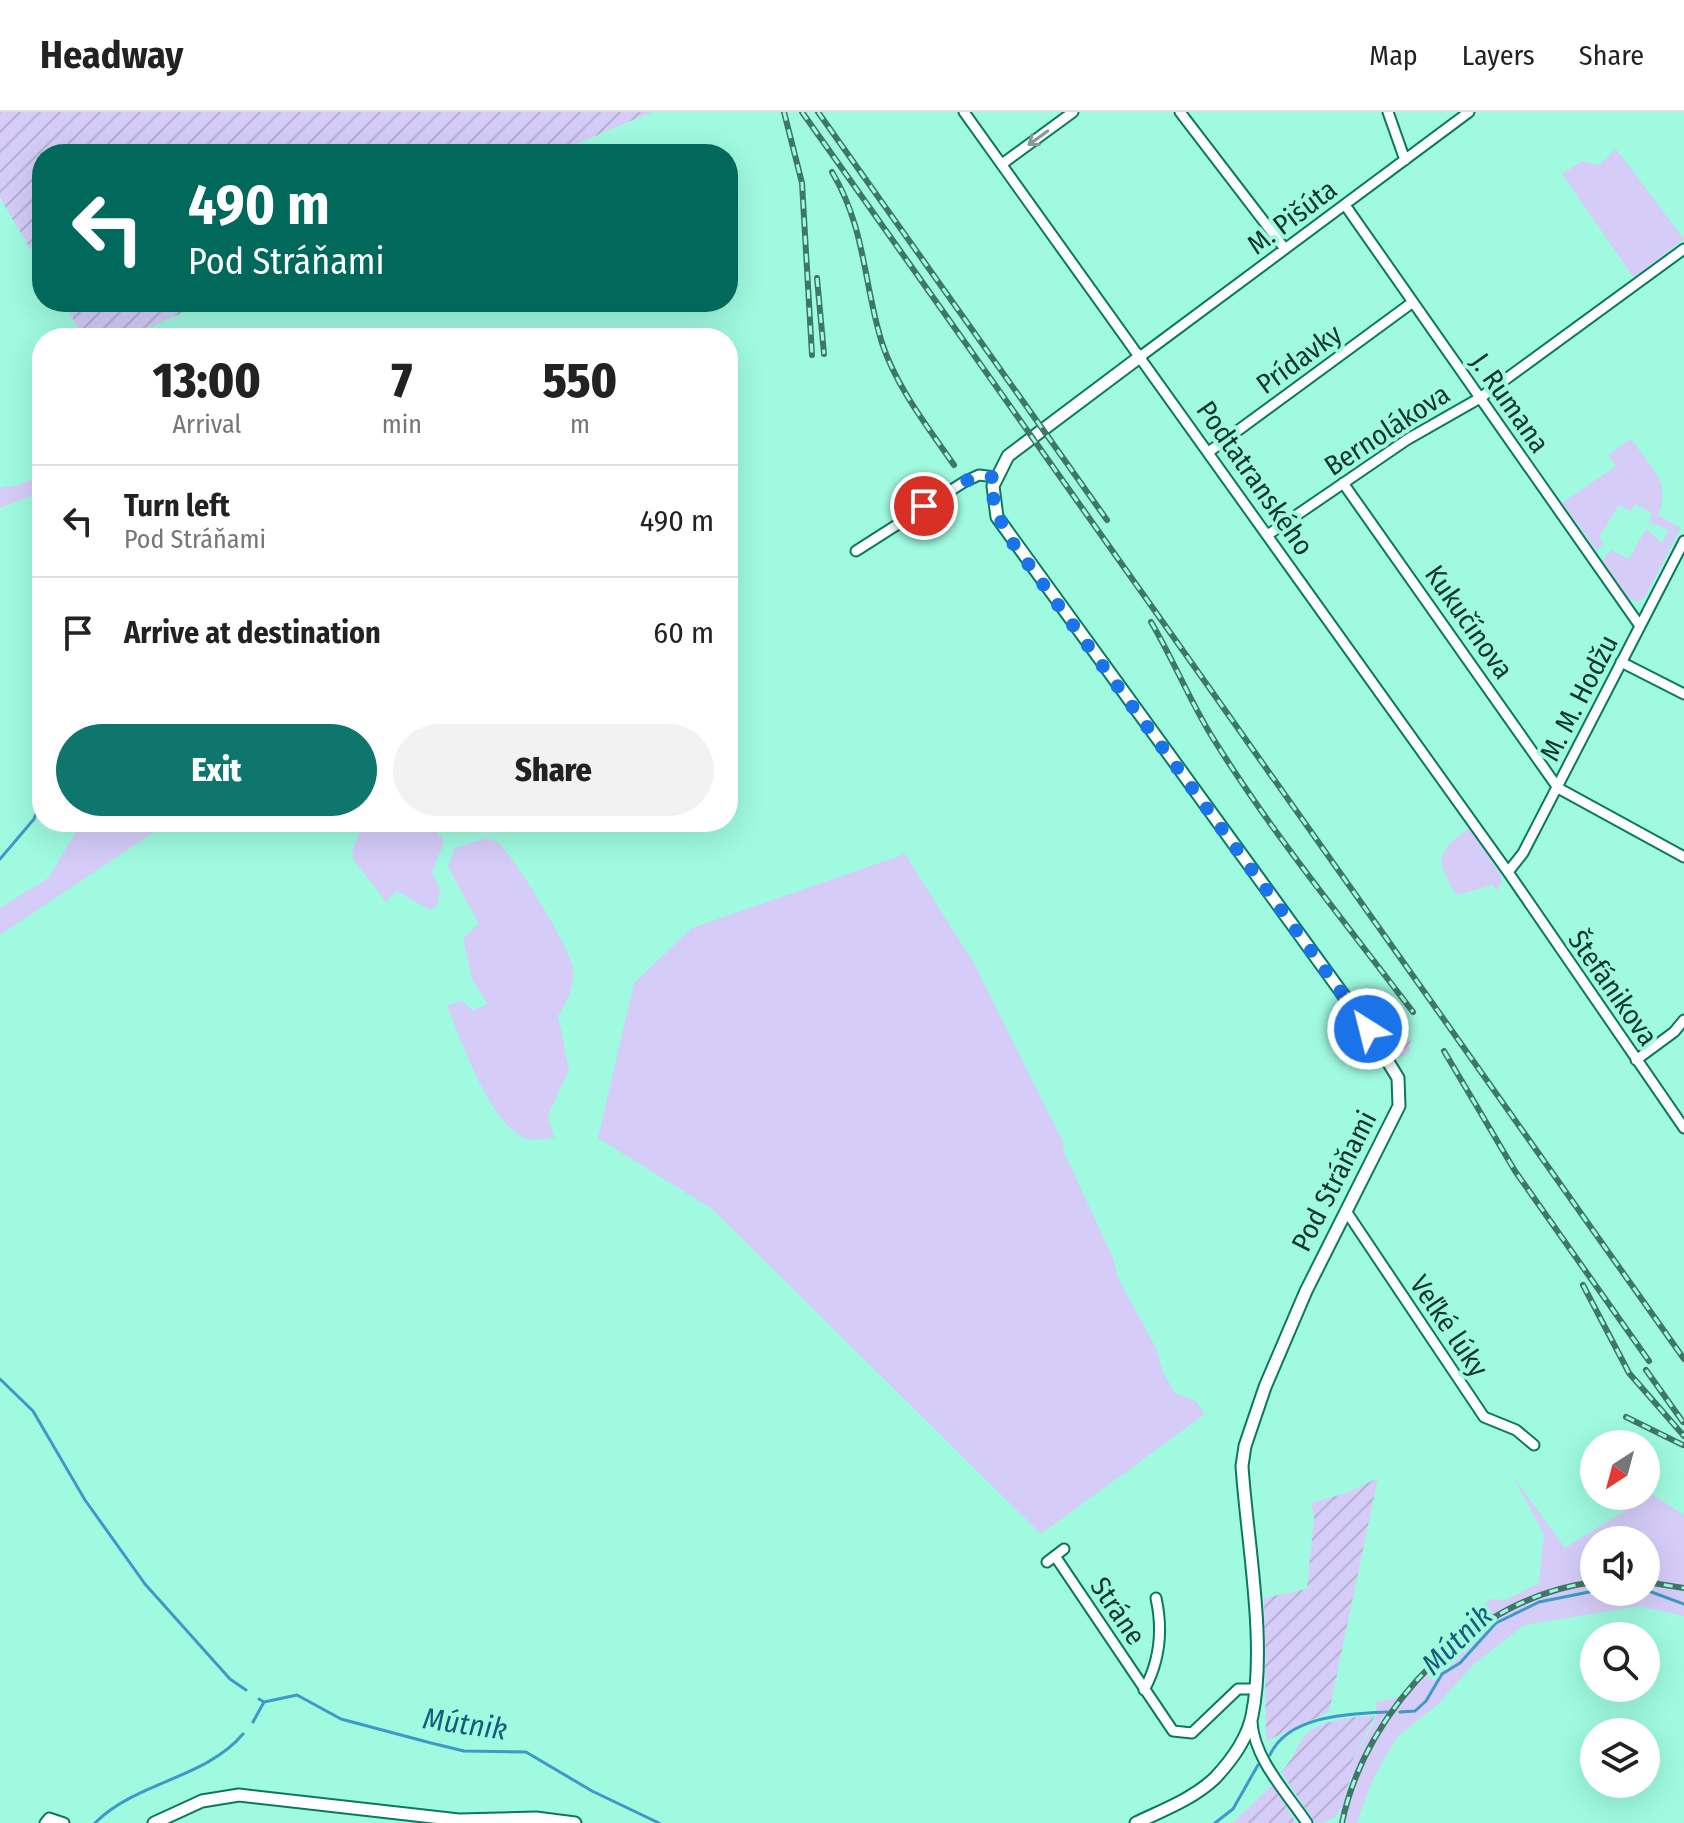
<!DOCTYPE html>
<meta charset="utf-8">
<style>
:root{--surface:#fff;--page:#f2f2f2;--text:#222;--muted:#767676;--line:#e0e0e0;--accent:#0f766e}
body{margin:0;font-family:"Fira Sans Condensed",sans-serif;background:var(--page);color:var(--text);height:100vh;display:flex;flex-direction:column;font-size:30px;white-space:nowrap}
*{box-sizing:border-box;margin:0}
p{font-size:26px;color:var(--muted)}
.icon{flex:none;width:44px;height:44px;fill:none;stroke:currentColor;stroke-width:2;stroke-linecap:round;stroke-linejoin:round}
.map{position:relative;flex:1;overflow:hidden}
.drawer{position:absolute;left:32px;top:216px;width:706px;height:504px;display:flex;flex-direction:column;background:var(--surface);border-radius:32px;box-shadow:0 8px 32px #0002}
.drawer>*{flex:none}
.top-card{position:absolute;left:32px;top:32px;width:706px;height:168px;border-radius:32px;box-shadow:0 8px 32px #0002;background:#00695c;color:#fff;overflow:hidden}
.needle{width:52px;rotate:216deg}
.tools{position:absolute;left:1580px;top:1318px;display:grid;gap:16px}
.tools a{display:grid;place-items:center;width:80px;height:80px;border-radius:50%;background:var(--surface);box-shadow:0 8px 32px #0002;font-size:40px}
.pin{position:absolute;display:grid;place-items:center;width:68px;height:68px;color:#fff;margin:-34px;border:4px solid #fff;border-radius:50%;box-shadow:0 2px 8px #0007}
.me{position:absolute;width:88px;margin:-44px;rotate:324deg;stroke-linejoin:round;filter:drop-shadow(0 0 6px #0008)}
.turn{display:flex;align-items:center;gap:28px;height:168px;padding:0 24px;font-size:36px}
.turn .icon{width:104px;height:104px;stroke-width:2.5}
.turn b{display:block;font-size:56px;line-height:68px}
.eta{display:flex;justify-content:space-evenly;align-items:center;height:136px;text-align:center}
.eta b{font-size:48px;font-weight:800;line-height:56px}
.cta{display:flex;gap:16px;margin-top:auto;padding:16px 24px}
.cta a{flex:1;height:92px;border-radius:48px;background:var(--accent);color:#fff;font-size:32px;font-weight:800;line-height:92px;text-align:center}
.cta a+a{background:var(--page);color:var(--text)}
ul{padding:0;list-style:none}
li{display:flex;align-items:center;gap:24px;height:112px;padding:0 24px;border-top:2px solid var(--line)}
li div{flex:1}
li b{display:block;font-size:30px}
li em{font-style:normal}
header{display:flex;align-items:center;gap:48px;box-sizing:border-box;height:112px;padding:0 40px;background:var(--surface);border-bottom:2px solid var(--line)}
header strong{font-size:38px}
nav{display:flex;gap:44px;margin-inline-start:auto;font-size:28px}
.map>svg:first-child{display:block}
.green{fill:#d5cdf8;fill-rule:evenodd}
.garden{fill:url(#garden-furrows)}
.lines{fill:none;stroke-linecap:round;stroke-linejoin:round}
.stream{stroke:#3e99c6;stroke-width:3}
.minor-casing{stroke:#0b7862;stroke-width:13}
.tertiary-casing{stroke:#0b7862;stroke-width:15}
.minor{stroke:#fff;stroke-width:9}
.tertiary{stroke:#fff;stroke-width:11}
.rail-casing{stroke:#3e7767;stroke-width:6}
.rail{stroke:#9ffadf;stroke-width:3;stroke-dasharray:9;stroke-linecap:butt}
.oneway{stroke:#879a96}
.route{stroke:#1a73e8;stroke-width:14;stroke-dasharray:0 25.2}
.labels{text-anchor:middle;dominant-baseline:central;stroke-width:8;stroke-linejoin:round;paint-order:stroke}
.street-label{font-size:28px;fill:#0f362c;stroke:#9ffadf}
.water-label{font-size:30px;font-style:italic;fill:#185c7c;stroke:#9ffadf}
</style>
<header>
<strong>Headway</strong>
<nav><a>Map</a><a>Layers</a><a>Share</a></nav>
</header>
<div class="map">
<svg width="1684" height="1711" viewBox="0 0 1684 1711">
<defs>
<pattern id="garden-furrows" width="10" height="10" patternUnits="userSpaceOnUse" patternTransform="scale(2)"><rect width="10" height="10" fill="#d5cdf8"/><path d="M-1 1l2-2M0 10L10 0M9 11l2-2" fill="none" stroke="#b6b1d5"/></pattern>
</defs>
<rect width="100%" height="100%" fill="#9ffadf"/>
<path class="green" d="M 1616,37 L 1684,127 L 1634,166 L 1562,62 L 1582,49 L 1599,53 Z
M 1631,327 C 1650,354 1672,370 1658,403 L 1681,416 L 1645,485 L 1638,490 L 1628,487 L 1602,449 L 1611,438 L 1629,447 L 1646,417 L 1662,431 L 1669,418 L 1649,410 L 1652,401 L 1635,392 L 1631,399 L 1619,393 L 1599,425 L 1603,431 L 1597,439 L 1562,391 L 1616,354 L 1608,343 Z
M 42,362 L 42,380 L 0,396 L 0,376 L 20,373 Z
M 116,710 L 169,710 L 0,823 L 0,796 L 48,766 L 78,717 Z
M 364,710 L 430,710 L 444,730 L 432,760 L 440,777 L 437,794 L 430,798 L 396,779 L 386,790 L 353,747 L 352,740 Z
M 1469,716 L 1501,763 L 1501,772 L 1496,779 L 1493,773 L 1457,783 C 1434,748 1436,741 1469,716 Z
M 485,726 C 488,727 495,728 497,730 C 513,742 567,832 572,852 C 577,871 567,889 558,904 L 569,958 L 548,1003 L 554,1026 C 546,1026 535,1029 528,1027 C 491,1017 460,926 447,893 L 462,889 L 473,898 L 488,892 L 472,868 L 463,826 L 479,812 L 448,755 L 454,737 Z
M 905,742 L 975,853 L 1064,1032 L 1063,1038 L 1113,1146 L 1118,1166 L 1156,1236 L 1163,1260 L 1175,1281 L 1196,1289 L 1205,1302 L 1041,1422 L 712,1097 L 598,1026 L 634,871 L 692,816 Z
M 1512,1363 L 1565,1436 L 1652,1382 L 1684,1403 L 1684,1504 L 1639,1494 L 1524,1513 L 1473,1553 L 1437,1593 L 1397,1625 L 1373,1667 L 1357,1711 L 1348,1711 L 1339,1704 L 1352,1663 L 1348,1657 L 1376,1607 L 1376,1590 L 1405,1584 L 1490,1487 L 1506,1488 L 1539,1471 L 1544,1422 ZM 1594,1428 L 1646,1428 L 1646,1480 L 1594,1480 Z"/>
<path class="garden" d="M 0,0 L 652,0 L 552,42 L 522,42 L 518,34 L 501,42 L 42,42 L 42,156 L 0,86 Z
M 63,190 L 208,190 L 124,226 L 84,226 Z
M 1396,897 L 1411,930 L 1408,933 L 1411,938 L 1401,945 L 1376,912 Z
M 1378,1366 L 1329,1600 L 1266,1629 L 1264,1486 L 1307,1477 L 1314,1406 L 1311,1391 L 1346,1381 Z
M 1375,1604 L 1348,1657 L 1352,1662 C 1342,1685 1345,1711 1315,1711 L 1281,1660 C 1295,1647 1296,1632 1306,1622 C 1321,1608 1356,1604 1375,1604 Z
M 1273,1672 L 1296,1711 L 1233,1711 Z"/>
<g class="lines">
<path class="stream" d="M 0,747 L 34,707 L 42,687
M 0,1267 L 33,1299 L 85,1388 L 145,1472 L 230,1567 L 246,1578
M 1646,1478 L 1684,1492
M 259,1587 L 264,1590 L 297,1583 L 341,1607 L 431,1631 L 464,1639 L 526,1640 L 592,1679 L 659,1711
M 1400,1600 L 1415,1599 L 1426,1589 L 1442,1562 L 1460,1551 L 1496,1511 L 1539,1490 L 1594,1479
M 253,1610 L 264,1590
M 1270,1643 C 1288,1603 1349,1602 1387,1600
M 95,1711 C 135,1670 205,1667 243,1622
M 1215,1711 L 1233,1697 L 1258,1653"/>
<g class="minor-casing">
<path id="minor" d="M 964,0 L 1508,760 L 1684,1016
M 1180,0 L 1285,137
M 1388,0 L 1405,48
M 1002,52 L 1073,0
M 1345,93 L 1640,514
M 1141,244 L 1469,0
M 1210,339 L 1413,190
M 1343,371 L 1558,676 L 1684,745
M 1269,422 L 1408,327 L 1480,286 L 1684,137
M 856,439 L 964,370 L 979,363 L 995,365
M 1621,550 L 1684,582
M 1508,760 L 1523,741 L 1684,429
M 1636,948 L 1674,920 L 1684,908
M 1346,1099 L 1484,1305 L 1516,1318 L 1534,1333
M 1055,1444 L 1173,1619 L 1192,1621 L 1238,1577 L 1255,1577
M 1047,1450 L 1064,1437
M 1144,1578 C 1160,1549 1163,1518 1156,1486
M 1252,1610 C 1254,1647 1287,1681 1307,1711
M 45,1711 L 49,1706 L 64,1711"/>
</g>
<g class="tertiary-casing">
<path id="tertiary" d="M 154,1711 L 202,1689 L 239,1683 L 459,1708 L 536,1706 L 575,1711
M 1136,1711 C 1163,1698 1193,1687 1215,1666 C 1231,1649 1247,1627 1252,1604 C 1267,1531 1247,1429 1242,1354 L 1245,1334 L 1265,1275 L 1306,1179 L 1399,994 L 1398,966 L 1368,917 L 997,405 L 993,374 L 1008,344 L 1141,244"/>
</g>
<use href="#minor" class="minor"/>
<use href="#tertiary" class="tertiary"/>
<g class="rail-casing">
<path id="rail" d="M 784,0 L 802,71 L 812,243
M 802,0 L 1684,1247
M 818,0 L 1107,408
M 832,60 C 866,117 863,170 882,231 C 897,276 927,314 954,353
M 817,166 L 824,242
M 1151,510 C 1173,547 1189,587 1211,623 C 1271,720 1344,809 1413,900
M 1444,939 L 1515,1059 L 1649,1249
M 1583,1173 L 1629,1261 L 1684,1324
M 1646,1258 L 1683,1310
M 1626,1305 L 1683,1333
M 1646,1470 L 1684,1476
M 1342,1711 C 1366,1594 1475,1485 1594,1470"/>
</g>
<use href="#rail" class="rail"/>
</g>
<defs><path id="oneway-shaft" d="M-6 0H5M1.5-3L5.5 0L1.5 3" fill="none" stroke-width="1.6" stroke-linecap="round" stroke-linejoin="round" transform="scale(2)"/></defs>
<use class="oneway" href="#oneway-shaft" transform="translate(1038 26) rotate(144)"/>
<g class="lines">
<path class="route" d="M 924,394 L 973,365 L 995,365 L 993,394 L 1010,427 L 1368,917"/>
</g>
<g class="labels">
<g class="street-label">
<text transform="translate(1292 105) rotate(-37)">M. Pišúta</text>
<text transform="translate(1299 247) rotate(-36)">Prídavky</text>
<text transform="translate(1510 291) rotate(55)">J. Rumana</text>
<text transform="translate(1387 318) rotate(-33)">Bernolákova</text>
<text transform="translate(1255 366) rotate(55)">Podtatranského</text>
<text transform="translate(1469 510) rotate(55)">Kukučínova</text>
<text transform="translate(1579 586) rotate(-63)">M. M. Hodžu</text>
<text transform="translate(1613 876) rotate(55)">Štefánikova</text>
<text transform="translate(1334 1069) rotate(-63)">Pod Stráňami</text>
<text transform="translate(1449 1214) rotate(56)">Veľké lúky</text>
<text transform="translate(1118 1499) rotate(56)">Stráne</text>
</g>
<g class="water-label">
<text transform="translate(1457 1528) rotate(-44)">Mútnik</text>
<text transform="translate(465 1612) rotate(8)">Mútnik</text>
</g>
</g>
</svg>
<div class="tools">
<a><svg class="needle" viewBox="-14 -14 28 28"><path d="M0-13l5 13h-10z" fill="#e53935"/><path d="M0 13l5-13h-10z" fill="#767676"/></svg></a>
<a><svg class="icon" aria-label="sound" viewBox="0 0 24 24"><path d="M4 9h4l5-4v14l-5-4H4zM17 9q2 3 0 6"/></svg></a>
<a><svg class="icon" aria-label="search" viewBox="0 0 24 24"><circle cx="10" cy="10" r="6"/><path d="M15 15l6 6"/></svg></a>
<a><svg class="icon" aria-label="layers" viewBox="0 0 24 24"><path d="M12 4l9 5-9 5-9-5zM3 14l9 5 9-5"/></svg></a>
</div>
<div class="pin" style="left:924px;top:394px;background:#d93025"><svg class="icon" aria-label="arrive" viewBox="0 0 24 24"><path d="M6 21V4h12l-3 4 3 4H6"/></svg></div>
<svg class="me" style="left:1368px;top:917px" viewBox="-20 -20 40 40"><circle r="17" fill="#1a73e8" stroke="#fff" stroke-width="3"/><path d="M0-11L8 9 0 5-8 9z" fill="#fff"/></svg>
<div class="top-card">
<div class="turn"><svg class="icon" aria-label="left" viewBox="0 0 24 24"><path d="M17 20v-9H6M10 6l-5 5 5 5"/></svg><div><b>490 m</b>Pod Stráňami</div></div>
</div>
<section class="drawer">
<div class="eta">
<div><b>13:00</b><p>Arrival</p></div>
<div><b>7</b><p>min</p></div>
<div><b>550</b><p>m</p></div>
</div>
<ul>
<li><svg class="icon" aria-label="left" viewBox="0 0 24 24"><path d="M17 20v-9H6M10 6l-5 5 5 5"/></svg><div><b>Turn left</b><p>Pod Stráňami</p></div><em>490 m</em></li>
<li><svg class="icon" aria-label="arrive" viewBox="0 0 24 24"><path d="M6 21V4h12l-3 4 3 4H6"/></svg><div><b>Arrive at destination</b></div><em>60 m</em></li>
</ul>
<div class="cta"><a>Exit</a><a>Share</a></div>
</section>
</div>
